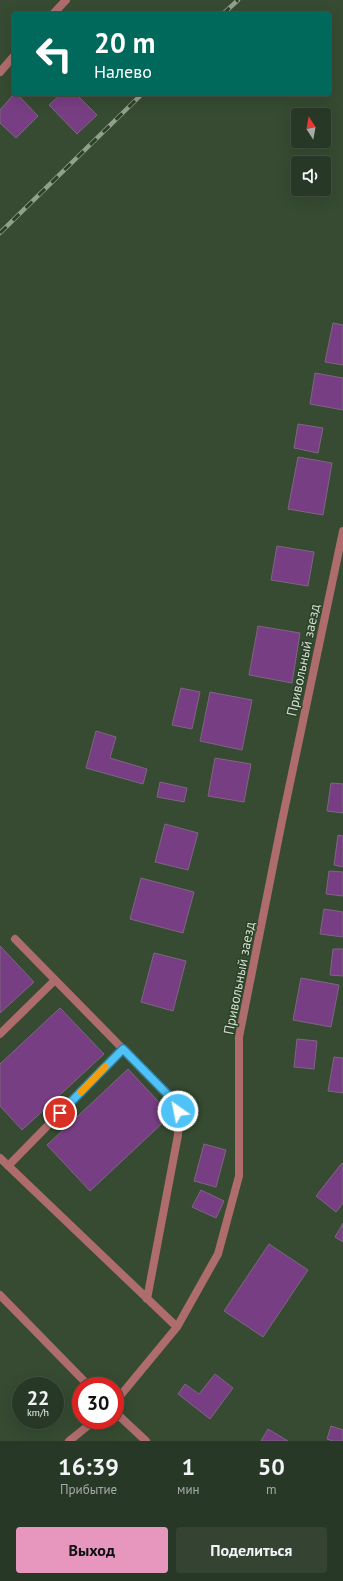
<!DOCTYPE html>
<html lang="ru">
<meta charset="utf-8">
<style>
:root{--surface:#283826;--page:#344332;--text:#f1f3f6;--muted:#a5aca7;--line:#445243;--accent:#e797bd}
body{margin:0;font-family:"PT Sans",sans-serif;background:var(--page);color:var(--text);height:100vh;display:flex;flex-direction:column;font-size:15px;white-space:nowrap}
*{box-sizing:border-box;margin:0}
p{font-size:13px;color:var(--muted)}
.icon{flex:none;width:22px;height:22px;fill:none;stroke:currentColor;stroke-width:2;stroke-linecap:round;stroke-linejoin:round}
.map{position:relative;height:1441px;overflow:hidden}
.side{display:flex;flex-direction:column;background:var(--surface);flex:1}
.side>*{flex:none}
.banner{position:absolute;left:12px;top:12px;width:319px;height:84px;border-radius:4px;box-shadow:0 4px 16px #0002,0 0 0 1px var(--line);background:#00695c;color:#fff;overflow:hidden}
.needle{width:26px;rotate:349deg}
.fabs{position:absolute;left:291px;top:108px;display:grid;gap:8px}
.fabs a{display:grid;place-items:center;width:40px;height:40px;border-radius:4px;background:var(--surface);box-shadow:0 4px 16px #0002,0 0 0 1px var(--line);font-size:20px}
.speed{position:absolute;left:12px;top:1377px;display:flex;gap:8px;font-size:20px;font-weight:700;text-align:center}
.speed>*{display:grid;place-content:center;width:52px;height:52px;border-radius:50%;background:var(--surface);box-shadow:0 4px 16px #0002,0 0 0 1px var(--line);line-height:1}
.speed small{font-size:10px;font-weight:400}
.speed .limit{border:6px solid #d22;background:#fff;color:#111}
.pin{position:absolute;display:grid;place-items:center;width:34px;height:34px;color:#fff;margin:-17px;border:2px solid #fff;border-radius:50%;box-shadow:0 1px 4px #0007}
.me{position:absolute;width:44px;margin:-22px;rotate:327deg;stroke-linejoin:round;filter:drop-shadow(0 0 3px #0008)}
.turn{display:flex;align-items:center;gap:14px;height:84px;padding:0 16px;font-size:18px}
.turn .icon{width:52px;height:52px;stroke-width:2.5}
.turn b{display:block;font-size:28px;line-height:34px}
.eta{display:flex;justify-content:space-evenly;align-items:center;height:68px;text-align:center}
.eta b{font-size:24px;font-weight:700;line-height:28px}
.action{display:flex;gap:8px;margin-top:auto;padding:8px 16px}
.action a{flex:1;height:46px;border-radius:4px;background:var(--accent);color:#111;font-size:16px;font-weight:700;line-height:46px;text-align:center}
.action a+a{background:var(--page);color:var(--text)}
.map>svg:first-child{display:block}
.building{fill:#783e83;stroke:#7d6681}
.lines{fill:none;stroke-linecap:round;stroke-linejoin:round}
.service{stroke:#ae6d6c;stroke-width:8}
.minor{stroke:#ae6d6c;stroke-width:8}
.rail-casing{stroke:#90a08d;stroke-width:4.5}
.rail{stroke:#2b4128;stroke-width:3;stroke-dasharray:9;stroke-linecap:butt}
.route-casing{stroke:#337fa1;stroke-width:10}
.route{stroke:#4fc3f7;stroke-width:7}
.slow{stroke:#f59e0b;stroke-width:7}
.labels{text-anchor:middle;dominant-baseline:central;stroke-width:3;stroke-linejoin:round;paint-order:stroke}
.street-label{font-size:14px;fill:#d2dfd0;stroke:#2b4128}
</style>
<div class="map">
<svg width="343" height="1441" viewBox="0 0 343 1441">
<rect width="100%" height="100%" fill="#364b32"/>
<path class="building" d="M 14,94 L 17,94 L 38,116 L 16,138 L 0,123 L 0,110 Z
M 61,94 L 76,94 L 97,115 L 77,134 L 49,105 Z
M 333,323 L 343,325 L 343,365 L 325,362 Z
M 315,373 L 343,378 L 343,410 L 310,404 Z
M 298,424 L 323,428 L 318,453 L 294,448 Z
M 298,457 L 332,463 L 323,515 L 288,509 Z
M 277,546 L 314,552 L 308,586 L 271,580 Z
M 258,626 L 300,633 L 292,683 L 249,675 Z
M 181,688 L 200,692 L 192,729 L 172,725 Z
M 210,692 L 252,700 L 242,750 L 200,741 Z
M 96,731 L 116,737 L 110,758 L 147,769 L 143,784 L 86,768 Z
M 215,758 L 251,764 L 244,802 L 208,796 Z
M 160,782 L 187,788 L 184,802 L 157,797 Z
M 331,783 L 343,784 L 343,813 L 327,811 Z
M 165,824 L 198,833 L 188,870 L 155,862 Z
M 338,835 L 343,836 L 343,867 L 334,865 Z
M 329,871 L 343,872 L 343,896 L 326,894 Z
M 141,878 L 194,892 L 183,933 L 130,919 Z
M 324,909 L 343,912 L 343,937 L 320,934 Z
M 0,946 L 34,982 L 0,1013 Z
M 333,949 L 343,949 L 343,976 L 330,975 Z
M 154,953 L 186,961 L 173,1011 L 141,1002 Z
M 301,978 L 339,985 L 331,1027 L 293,1020 Z
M 60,1008 L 104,1054 L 22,1130 L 0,1106 L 0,1064 Z
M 297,1039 L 317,1041 L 314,1069 L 294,1067 Z
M 334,1057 L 343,1058 L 343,1093 L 328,1091 Z
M 128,1069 L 171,1115 L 90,1191 L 47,1145 Z
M 204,1144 L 226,1150 L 216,1187 L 194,1181 Z
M 342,1163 L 343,1164 L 343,1203 L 336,1212 L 316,1196 Z
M 201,1190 L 224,1201 L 216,1218 L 192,1207 Z
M 343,1223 L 343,1242 L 335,1237 Z
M 269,1244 L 308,1270 L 263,1337 L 224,1311 Z
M 215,1374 L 233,1388 L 210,1419 L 178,1394 L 185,1384 L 199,1394 Z
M 331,1426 L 343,1430 L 343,1441 L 333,1441 L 327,1439 Z
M 268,1429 L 288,1441 L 261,1441 Z"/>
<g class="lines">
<path class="service" d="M 69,1441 L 95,1420"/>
<path class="minor" d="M 53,14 L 66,0
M 0,72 L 14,56
M 15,939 L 172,1099 L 178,1111 L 178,1135 L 147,1299
M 0,1034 L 55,980
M 0,1158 L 177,1327
M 8,1166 L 123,1049
M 0,1295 L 89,1386
M 115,1402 L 177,1327 L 218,1254 L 239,1176 L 239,1037 L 282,821 L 343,531
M 115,1412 L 146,1441"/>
<g class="rail-casing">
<path id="rail" d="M 223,14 L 238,0
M 0,233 L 142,94"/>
</g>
<use href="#rail" class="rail"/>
</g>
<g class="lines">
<g class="route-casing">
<path id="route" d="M 60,1113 L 123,1049 L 172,1099 L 178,1111"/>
</g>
<use href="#route" class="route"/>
<path class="slow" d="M 81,1092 L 105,1067"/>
</g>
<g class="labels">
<g class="street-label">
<text transform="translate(303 660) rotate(-78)">Привольный заезд</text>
<text transform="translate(239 978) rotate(-79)">Привольный заезд</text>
</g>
</g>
</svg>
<div class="fabs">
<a><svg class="needle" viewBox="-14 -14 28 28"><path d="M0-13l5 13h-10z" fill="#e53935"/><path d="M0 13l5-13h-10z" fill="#a5aca7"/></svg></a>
<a><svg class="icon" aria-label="sound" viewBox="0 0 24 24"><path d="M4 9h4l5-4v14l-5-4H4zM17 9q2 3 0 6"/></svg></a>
</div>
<div class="speed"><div>22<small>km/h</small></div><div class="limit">30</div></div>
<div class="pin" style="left:60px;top:1113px;background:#d93025"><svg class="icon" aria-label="arrive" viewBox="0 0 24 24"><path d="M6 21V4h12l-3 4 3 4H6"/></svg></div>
<svg class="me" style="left:178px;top:1111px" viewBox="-20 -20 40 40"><circle r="17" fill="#4fc3f7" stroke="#fff" stroke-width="3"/><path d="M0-11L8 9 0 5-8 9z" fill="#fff"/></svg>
<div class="banner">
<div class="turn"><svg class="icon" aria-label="left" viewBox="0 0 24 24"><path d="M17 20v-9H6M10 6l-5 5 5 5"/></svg><div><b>20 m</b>Налево</div></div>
</div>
</div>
<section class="side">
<div class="eta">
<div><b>16:39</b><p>Прибытие</p></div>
<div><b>1</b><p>мин</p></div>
<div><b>50</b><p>m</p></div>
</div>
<div class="action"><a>Выход</a><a>Поделиться</a></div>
</section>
